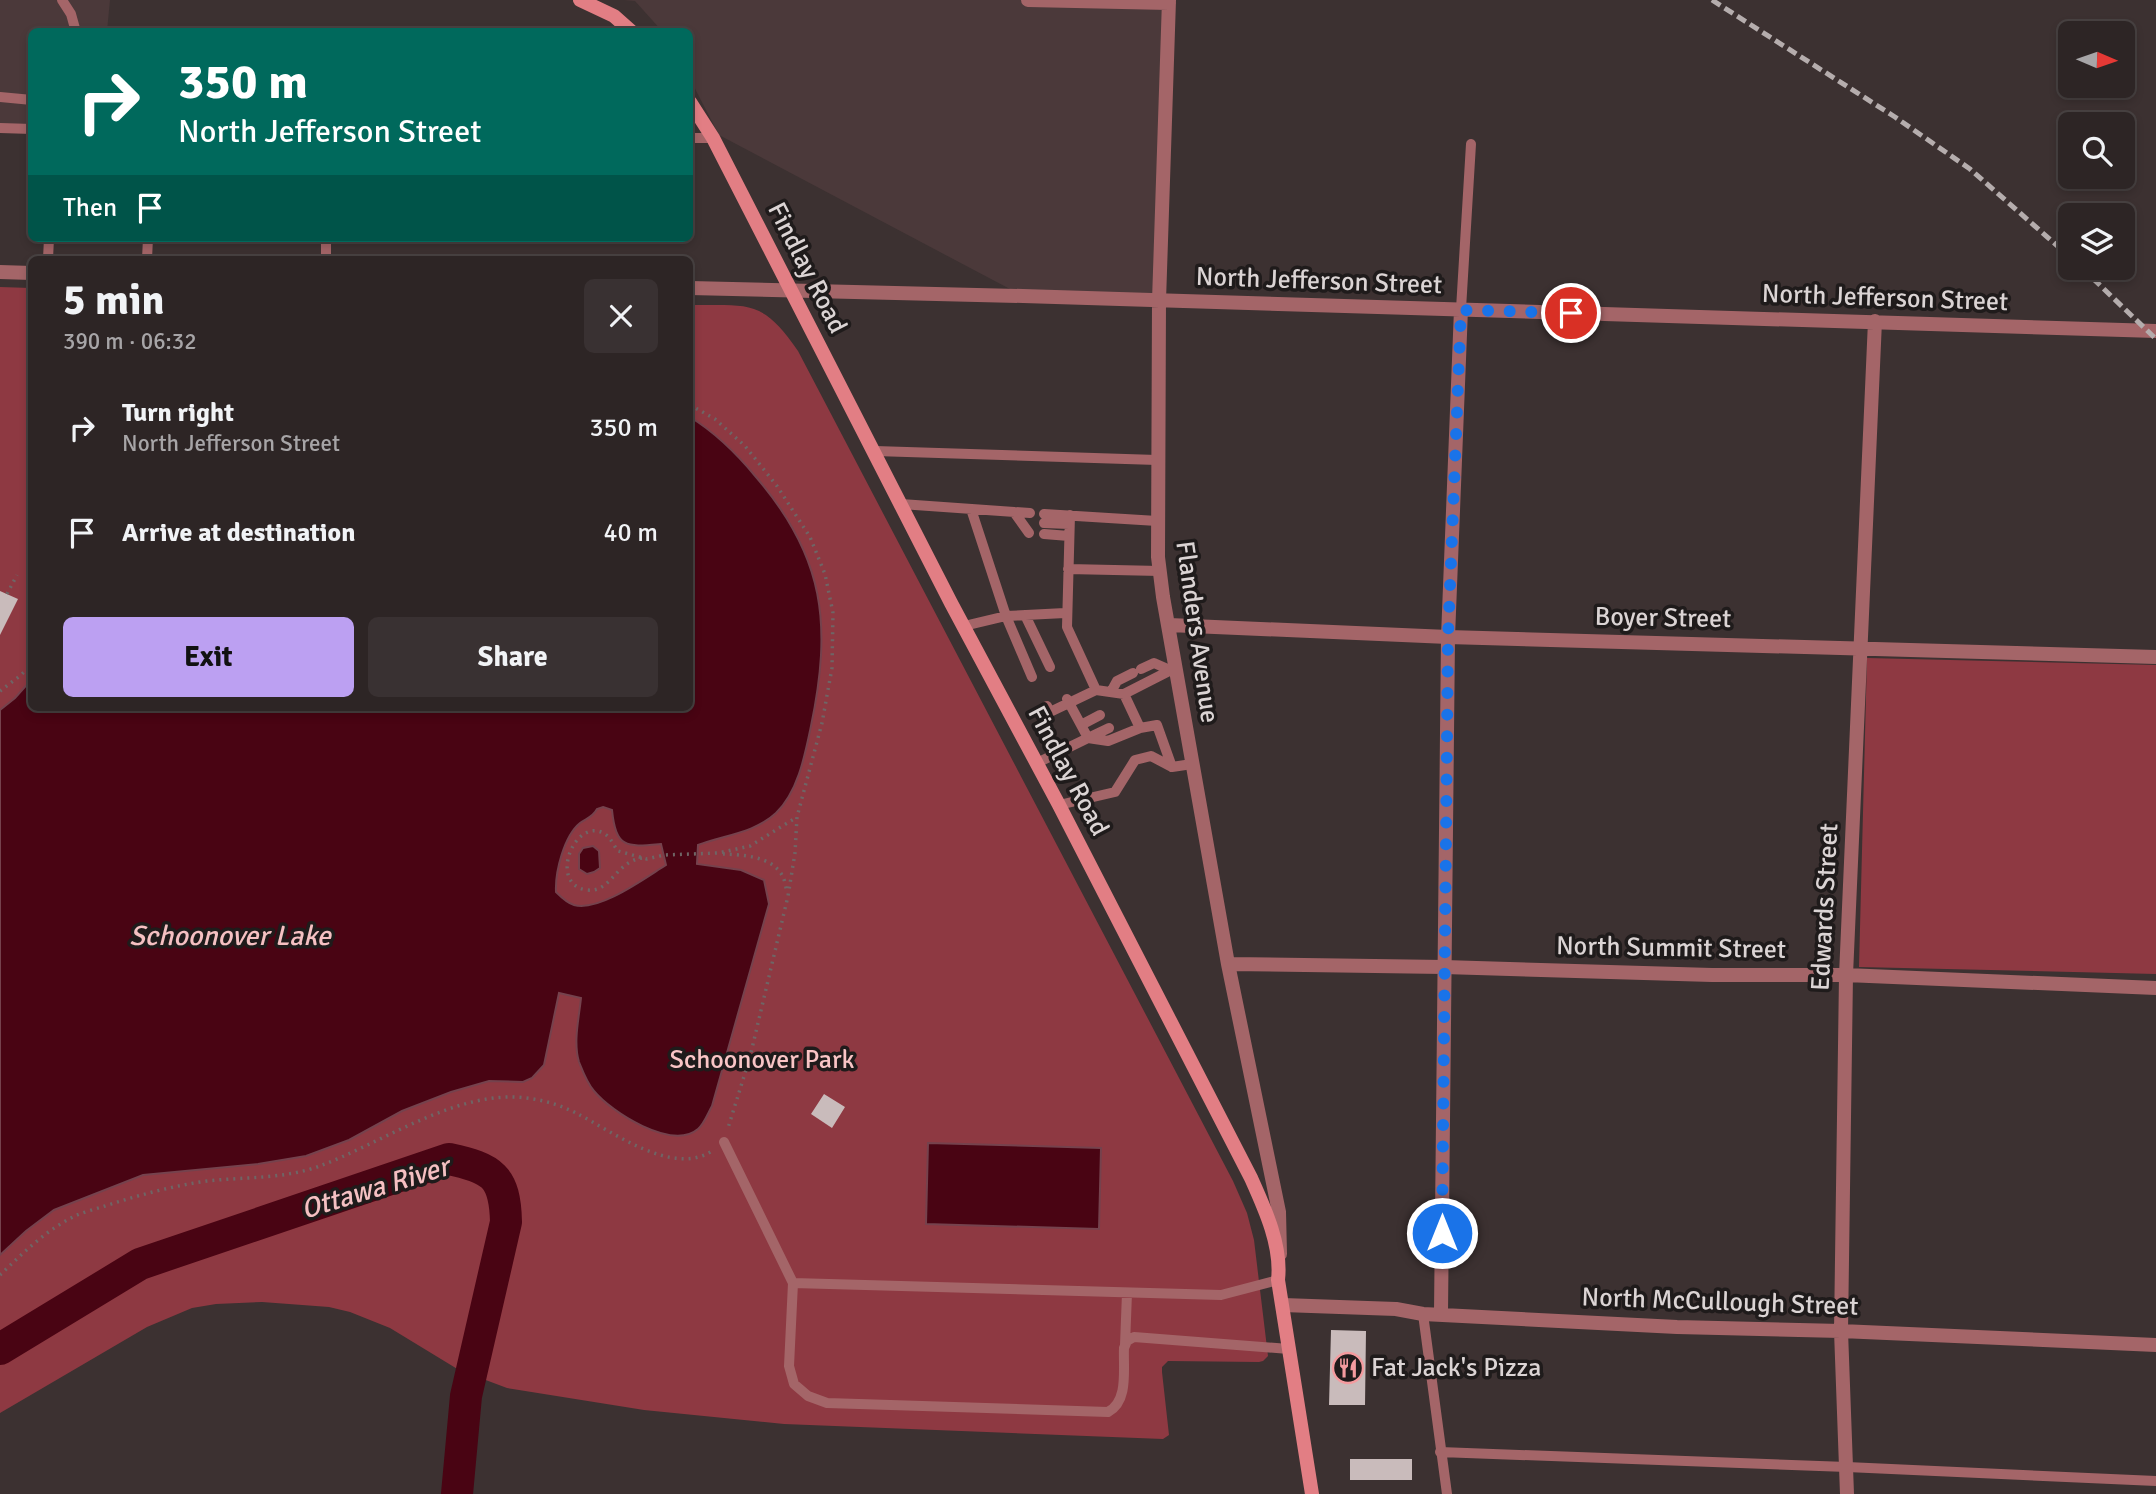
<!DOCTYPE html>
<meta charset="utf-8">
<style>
:root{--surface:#2d2525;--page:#393132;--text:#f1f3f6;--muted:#a7a5a7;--line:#484242;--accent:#bca0f2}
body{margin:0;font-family:Signika,sans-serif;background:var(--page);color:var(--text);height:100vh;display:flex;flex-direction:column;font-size:26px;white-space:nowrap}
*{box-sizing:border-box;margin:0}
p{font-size:23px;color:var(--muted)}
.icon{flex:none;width:38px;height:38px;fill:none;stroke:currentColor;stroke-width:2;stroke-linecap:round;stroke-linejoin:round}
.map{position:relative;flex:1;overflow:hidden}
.sheet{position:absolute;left:28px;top:256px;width:665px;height:455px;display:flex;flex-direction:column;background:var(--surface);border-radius:10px;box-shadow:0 4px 10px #0003,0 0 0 2px var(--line)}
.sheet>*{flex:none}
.guide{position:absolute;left:28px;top:28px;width:665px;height:214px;border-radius:10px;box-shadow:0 4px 10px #0003,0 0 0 2px var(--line);background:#00695c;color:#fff;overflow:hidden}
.needle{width:46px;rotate:92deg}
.controls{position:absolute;left:2058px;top:21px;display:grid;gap:14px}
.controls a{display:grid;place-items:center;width:77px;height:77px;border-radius:10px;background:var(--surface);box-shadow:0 4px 10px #0003,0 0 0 2px var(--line);font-size:35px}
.pin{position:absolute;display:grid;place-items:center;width:60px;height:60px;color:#fff;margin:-30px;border:4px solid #fff;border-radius:50%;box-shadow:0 2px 7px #0007}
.me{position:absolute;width:77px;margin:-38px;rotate:0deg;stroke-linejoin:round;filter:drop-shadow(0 0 5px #0008)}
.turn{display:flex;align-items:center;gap:24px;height:147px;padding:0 35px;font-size:32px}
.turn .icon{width:91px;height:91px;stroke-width:2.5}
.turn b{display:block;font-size:49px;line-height:60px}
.then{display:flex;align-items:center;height:66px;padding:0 35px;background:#0003;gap:14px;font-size:26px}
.round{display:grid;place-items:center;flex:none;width:74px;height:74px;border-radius:10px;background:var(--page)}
.summary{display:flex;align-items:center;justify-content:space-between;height:119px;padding:0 35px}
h1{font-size:42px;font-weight:700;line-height:52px}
.cta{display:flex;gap:14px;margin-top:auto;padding:14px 35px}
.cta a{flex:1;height:80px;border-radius:10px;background:var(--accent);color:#111;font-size:28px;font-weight:700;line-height:80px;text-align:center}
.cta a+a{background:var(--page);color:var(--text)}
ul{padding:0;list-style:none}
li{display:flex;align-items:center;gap:21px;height:105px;padding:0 35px}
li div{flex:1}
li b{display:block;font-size:26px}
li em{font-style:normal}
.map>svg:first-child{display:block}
.built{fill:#4b393a}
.green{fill:#8e3942}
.water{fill:#490413;stroke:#75424d;stroke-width:2;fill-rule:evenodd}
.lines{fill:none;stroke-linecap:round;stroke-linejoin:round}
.river{stroke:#490413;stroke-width:32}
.building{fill:#c9bbbb}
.path{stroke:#6f6565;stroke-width:3.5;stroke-dasharray:2 5;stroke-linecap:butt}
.lane{stroke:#a46568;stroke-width:10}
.street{stroke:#a46568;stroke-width:14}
.secondary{stroke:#e27e84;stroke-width:14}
.rail{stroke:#b5adad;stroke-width:5;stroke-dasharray:10 5;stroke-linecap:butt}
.route{stroke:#1a73e8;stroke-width:12;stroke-dasharray:0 21.6}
.labels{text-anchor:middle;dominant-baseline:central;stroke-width:7;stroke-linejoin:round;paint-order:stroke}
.street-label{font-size:26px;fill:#dbd4d4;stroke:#1f1b1b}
.park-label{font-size:26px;fill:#fac5c6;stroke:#1f1b1b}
.poi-label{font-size:26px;fill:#dbd4d4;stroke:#1f1b1b;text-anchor:start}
.water-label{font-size:28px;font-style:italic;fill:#f5c0c2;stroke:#1f1b1b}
</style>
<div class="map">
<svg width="2156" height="1494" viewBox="0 0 2156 1494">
<rect width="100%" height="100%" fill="#3c3131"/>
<path class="built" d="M 0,0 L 110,0 L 107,31 L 32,32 L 31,129 L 0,128 Z
M 624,0 L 1169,0 L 1159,301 L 1023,296 L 719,135 L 690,79 L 690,32 L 662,31 L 635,1 Z"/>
<path class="green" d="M 0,287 L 31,288 L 32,707 L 690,707 L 690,305 C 748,306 762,298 798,351 L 1233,1181 L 1247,1213 L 1254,1240 L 1268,1356 L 1263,1361 L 1259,1362 L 1168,1361 L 1162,1367 L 1162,1372 L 1169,1435 L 1163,1439 L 784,1424 L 644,1410 L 507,1388 L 459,1370 L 390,1328 L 350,1312 L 329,1307 L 262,1302 L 216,1304 L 192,1308 L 147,1327 L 0,1413 Z
M 1867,658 L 2156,665 L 2156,974 L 1859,967 Z"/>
<path class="water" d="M 690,417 C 716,433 737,454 756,477 C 825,557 832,625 811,726 C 805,755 798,792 776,813 C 755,833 724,835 698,845 L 697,864 L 741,870 L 764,880 L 769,904 L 712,1106 C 708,1113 704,1124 698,1129 C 672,1151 611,1112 594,1091 C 587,1083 583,1072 579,1062 C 573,1042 579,1018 581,998 L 559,993 L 544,1065 L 532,1078 L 523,1082 L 489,1081 L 451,1092 L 402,1111 L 349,1140 L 306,1156 L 258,1164 L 143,1175 L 54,1210 L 26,1231 L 0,1255 L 0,710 L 15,698 L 31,680 L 32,707 L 690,707 ZM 603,807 L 612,810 C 616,849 627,847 661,844 L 666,865 C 645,878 599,912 574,905 C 567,903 561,897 556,892 C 555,872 564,836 580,823 C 587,818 593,817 597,809 Z
M 593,846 L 599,851 L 600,868 L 594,872 L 587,874 L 579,869 L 579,854 L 583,848 Z
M 928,1143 L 1101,1148 L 1099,1229 L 926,1224 Z"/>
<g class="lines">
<path class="river" d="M 0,1349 L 140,1264 L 449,1159 C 492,1168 505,1176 506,1222 L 466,1396 L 457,1494"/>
</g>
<path class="building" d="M 0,591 L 18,599 L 0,635 Z
M 824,1094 L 845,1107 L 832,1128 L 811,1114 Z
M 1331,1330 L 1366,1331 L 1365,1405 L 1329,1405 Z
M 1350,1459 L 1412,1459 L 1412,1480 L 1350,1480 Z"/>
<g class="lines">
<path class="path" d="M 690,405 L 715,419 L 745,446 L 777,486 L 810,537 L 825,574 L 833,613 L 832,668 L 822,723 L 797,817 L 795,853 L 788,896 L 750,1057 L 728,1128
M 7,594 L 17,575
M 0,691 L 21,675 L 32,664
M 723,854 C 743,855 771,856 782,875 C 785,880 786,888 787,893
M 642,858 C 615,862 611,893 587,890 C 547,885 575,815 605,834 C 611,838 614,846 618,851 L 647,859 L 664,855 L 718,853 L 750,846 L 797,817
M 0,1275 C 23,1253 46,1230 75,1216 C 84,1212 95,1209 105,1206 C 139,1195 172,1186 207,1181 C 244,1177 282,1179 317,1167 C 381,1144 457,1089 526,1098 C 544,1100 560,1105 576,1113 C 612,1131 672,1177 712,1151"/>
<path class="lane" d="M 62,0 L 71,14 L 76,32
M 0,97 L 32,100
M 0,128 L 32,129
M 690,138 L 713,138
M 48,259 L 49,238
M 147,259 L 148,238
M 326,259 L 326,238
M 1461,309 L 1471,144
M 875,451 L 1157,460
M 901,504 L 1030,513
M 971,509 L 1006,616 L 1032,677
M 1014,512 L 1029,533
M 1044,514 L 1157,521
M 1044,523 L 1069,524
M 1044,534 L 1069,536
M 1068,569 L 1160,571
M 1025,615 L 1050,667
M 964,626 L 1006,616 L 1065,613
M 1141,669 L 1154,663 L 1170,670
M 1096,690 L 1124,694 L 1175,668
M 1111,692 L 1117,681 L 1133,673
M 1047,706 L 1050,712 L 1096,690 L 1067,627 L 1070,515
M 1081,725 L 1100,715
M 1140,728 L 1157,725 L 1172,767 L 1192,764
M 1088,738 L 1108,741 L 1140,728 L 1124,694
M 1088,738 L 1109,728
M 1037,763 L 1088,738 L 1067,699
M 1059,805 L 1115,792 L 1135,760 L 1151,756 L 1172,767
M 724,1142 L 793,1283 L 789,1366 L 794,1384 L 808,1396 L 827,1403 L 1108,1412 C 1129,1401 1123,1369 1124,1348 L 1127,1341 L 1134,1337 L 1289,1349
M 793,1283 L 1221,1295 L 1278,1280
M 1423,1314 L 1447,1494
M 1125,1345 L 1127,1293
M 1440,1452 L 1847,1467 L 2156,1481"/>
<path class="street" d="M 1028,0 L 1169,3
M 1169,0 L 1159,301 L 1158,557 L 1163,597 L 1228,964 L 1279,1212 L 1280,1254
M 0,272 L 32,273
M 690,288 L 1023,296 L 2156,331
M 1169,625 L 1448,637 L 2156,657
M 1228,964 L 1444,967 L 1712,975 L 1846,975 L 2156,988
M 1283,1305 L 1396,1309 L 1423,1314 L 1677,1327 L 1841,1331 L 2156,1345
M 1441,1313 L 1448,637 L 1461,309
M 1847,1494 L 1841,1331 L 1846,975 L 1875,321"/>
<path class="secondary" d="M 580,0 L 614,16 L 632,32
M 690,102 L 713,138 L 951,603 L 1059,805 L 1251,1178 C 1265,1209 1282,1246 1278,1280 L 1312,1494"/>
<path class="rail" d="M 1712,0 L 1895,117 L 1970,169 L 2070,257
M 2082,268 L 2156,339"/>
</g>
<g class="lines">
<path class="route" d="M 1442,1233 L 1448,637 L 1461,310 L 1571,313"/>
</g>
<defs>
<g id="restaurant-ring" transform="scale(1.575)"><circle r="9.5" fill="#1f1b1b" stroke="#f49b9f" stroke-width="1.5"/><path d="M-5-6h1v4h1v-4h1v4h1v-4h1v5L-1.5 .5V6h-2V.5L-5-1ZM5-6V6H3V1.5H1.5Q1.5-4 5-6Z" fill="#f49b9f"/></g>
</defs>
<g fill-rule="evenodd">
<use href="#restaurant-ring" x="1348" y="1368"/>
</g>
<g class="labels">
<g class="street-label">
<text transform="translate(807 268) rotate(63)">Findlay Road</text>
<text transform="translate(1319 281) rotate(2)">North Jefferson Street</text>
<text transform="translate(1885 298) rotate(2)">North Jefferson Street</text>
<text transform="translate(1663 618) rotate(1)">Boyer Street</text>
<text transform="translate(1197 632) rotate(82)">Flanders Avenue</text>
<text transform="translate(1068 771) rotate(62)">Findlay Road</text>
<text transform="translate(1825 907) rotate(-87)">Edwards Street</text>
<text transform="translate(1671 948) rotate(1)">North Summit Street</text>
<text transform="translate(1720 1302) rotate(2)">North McCullough Street</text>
</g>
<g class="park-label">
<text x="762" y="1060">Schoonover Park</text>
</g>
<g class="poi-label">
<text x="1371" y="1368">Fat Jack's Pizza</text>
</g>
<g class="water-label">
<text x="230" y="936">Schoonover Lake</text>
<text transform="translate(375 1188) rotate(-17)">Ottawa River</text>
</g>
</g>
</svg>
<div class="controls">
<a><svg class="needle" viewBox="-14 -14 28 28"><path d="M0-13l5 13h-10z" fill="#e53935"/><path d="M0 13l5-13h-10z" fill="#a7a5a7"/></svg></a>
<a><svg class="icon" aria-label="search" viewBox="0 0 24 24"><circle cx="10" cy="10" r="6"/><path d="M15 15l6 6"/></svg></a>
<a><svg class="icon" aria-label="layers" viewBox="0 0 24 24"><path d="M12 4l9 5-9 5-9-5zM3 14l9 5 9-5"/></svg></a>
</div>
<div class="pin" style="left:1571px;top:313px;background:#d93025"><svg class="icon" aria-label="arrive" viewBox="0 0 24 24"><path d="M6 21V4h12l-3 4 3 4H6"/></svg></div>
<svg class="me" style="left:1442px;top:1233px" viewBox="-20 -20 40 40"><circle r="17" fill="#1a73e8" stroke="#fff" stroke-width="3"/><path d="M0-11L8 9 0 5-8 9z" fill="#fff"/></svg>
<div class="guide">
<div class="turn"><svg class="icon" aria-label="right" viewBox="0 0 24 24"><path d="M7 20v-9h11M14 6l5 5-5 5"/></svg><div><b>350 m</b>North Jefferson Street</div></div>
<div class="then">Then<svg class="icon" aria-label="arrive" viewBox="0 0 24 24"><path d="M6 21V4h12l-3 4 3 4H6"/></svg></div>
</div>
<section class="sheet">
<div class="summary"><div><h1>5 min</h1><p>390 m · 06:32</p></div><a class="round"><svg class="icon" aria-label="close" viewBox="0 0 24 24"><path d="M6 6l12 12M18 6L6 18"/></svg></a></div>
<ul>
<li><svg class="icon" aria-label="right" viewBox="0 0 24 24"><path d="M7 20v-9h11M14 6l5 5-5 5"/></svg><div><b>Turn right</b><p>North Jefferson Street</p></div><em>350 m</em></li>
<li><svg class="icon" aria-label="arrive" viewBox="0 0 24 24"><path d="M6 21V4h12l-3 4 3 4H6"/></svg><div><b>Arrive at destination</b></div><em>40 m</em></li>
</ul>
<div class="cta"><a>Exit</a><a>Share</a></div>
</section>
</div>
